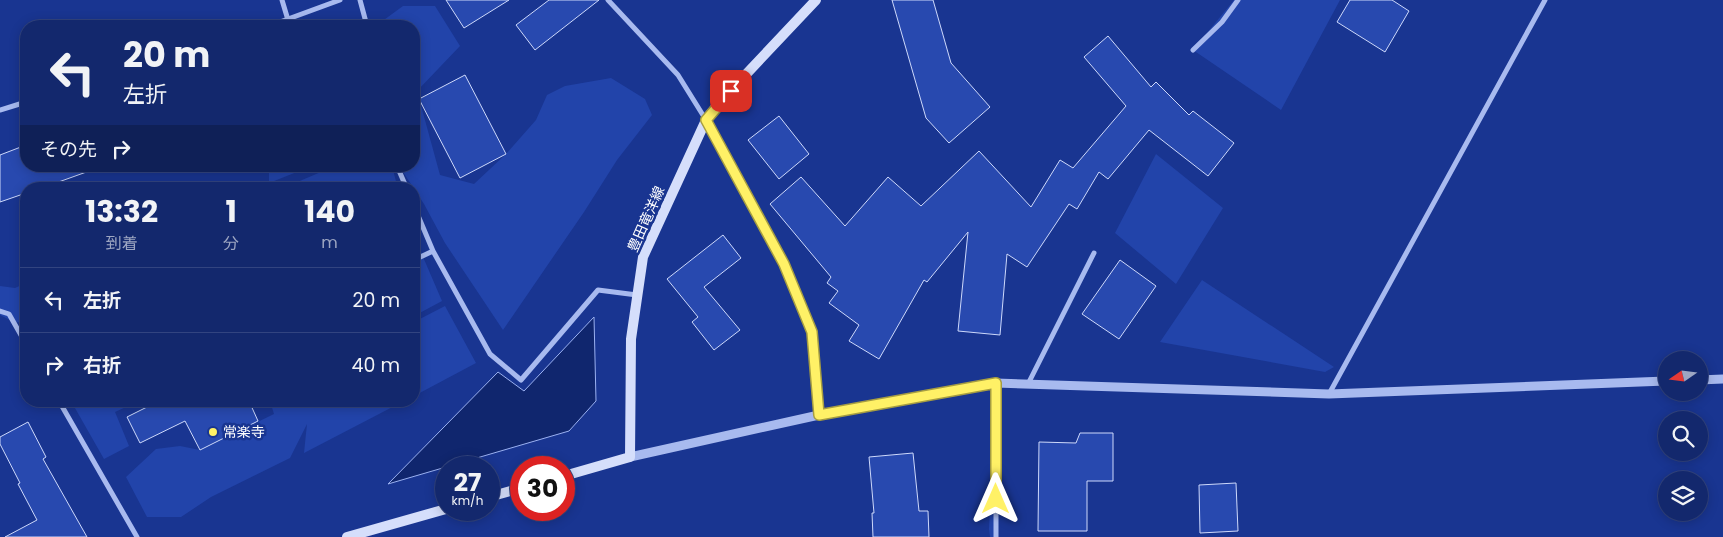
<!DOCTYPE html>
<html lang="ja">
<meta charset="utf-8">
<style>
:root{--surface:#13286d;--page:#1c3072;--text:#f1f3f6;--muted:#9da6c2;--line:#324480}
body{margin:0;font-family:Poppins,"Noto Sans JP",sans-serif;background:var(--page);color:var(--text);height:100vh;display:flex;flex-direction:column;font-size:19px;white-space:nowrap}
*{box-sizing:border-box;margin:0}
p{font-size:16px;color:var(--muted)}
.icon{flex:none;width:28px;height:28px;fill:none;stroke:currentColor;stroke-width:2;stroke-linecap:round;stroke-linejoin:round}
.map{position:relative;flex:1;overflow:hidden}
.details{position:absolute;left:20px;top:182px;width:400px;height:225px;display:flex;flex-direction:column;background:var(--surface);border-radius:20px;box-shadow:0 2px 12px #0003,0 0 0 1px var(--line)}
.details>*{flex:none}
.hud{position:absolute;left:20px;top:20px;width:400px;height:152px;border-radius:20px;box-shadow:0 2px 12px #0003,0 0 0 1px var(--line);background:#13286d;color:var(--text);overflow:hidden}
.needle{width:32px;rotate:256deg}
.buttons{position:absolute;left:1658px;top:351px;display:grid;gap:10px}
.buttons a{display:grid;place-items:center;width:50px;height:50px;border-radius:50%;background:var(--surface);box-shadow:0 2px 12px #0003,0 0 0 1px var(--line);font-size:25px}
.speed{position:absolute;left:435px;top:456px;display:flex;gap:10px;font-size:25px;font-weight:700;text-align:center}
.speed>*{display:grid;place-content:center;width:65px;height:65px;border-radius:50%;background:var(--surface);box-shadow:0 2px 12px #0003,0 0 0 1px var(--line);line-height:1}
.speed small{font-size:12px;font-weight:400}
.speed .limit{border:8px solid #d22;background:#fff;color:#111}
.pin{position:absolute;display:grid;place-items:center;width:42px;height:42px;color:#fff;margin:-21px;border-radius:10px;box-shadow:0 2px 8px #0006}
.me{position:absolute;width:55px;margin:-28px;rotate:0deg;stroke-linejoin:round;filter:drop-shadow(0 0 4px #0008)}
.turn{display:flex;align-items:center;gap:18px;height:105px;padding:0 20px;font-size:22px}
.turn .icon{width:65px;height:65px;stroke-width:2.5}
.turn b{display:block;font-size:35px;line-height:42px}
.then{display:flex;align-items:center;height:48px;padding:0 20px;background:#0003;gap:10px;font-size:19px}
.eta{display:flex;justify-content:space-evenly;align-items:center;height:85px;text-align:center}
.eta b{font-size:30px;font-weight:700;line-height:35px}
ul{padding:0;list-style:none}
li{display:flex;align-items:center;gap:15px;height:65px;padding:0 20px;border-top:1px solid var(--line)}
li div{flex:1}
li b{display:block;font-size:19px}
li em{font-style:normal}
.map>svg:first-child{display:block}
.green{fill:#24a}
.water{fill:#10266e;stroke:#9bb1f1}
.building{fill:#2849af;stroke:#ced9fb}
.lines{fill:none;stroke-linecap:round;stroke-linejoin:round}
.minor{stroke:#a8baef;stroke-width:5}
.tertiary{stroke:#a8baef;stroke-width:9}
.secondary{stroke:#d5defb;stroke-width:10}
.route-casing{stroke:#a69d42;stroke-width:12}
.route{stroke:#fff166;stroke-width:9}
.poi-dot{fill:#fff166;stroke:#193591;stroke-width:2}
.labels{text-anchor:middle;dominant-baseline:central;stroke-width:5;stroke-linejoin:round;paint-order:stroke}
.street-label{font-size:14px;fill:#fff;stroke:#193591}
.poi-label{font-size:14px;fill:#fff;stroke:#193591;text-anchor:start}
</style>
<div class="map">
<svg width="1723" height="537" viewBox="0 0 1723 537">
<rect width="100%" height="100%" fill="#193591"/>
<path class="green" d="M 1234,0 L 1340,0 L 1281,110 L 1193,50 Z
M 403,6 L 435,6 L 460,46 L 417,91 L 440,175 L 474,184 L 506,154 L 536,120 L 547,95 L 565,86 L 611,78 L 645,99 L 652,115 L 617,160 L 584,212 L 503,330 L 445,243 L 424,204 L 403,172 L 402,166 L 414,166 L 414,26 L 377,25 Z
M 1156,154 L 1223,208 L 1176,284 L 1115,233 Z
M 276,166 L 312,166 L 269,183 L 269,169 Z
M 335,166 L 392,166 L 398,189 L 281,189 Z
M 414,236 L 442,301 L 414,316 Z
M 1202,280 L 1334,367 L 1325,372 L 1160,342 Z
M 26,283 L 26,325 L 25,323 L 14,322 L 0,315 L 0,286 L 15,288 Z
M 445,306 L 476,363 L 414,396 L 414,322 Z
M 996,383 L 994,537 L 990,537 L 989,529 Z
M 71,401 L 139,401 L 115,412 L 129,446 L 104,459 Z
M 270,401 L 404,401 L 304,453 L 307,424 L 290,458 L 211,497 L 181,517 L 147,517 L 126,477 L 156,449 L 180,446 L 200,450 L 274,414 Z"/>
<path class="water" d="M 594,317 L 596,401 L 569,431 L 388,484 L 498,372 L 524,391 Z"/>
<path class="building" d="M 446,0 L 509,0 L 464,28 Z
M 549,0 L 599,0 L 535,50 L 516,25 Z
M 892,0 L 933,0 L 951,63 L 990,107 L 949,143 L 926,118 Z
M 1350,0 L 1392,0 L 1409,11 L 1385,52 L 1337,22 Z
M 1108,36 L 1151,87 L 1156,82 L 1189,115 L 1193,111 L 1234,143 L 1208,176 L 1149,130 L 1108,179 L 1099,172 L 1077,209 L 1069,204 L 1027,267 L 1007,254 L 1000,335 L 958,331 L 968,232 L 927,282 L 924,280 L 879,359 L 849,341 L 859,325 L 829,303 L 838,291 L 827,283 L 831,277 L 770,204 L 801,177 L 845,226 L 888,177 L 921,206 L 979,151 L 1031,207 L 1060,160 L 1073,168 L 1126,106 L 1084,57 Z
M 465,75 L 506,154 L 460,178 L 419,99 Z
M 779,116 L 809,154 L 779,179 L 748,140 Z
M 26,145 L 26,166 L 92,166 L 92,170 L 39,189 L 26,189 L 26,193 L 0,202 L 0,155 Z
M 723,235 L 741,258 L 704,287 L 740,330 L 714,350 L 692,322 L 698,317 L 667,279 Z
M 1120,260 L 1156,286 L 1119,339 L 1082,314 Z
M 159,401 L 249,401 L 258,421 L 200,450 L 185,421 L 140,443 L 127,417 Z
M 28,422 L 46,457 L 43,459 L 87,537 L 5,537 L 37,520 L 18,484 L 20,483 L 0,444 L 0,437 Z
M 1080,433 L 1113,433 L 1113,481 L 1087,481 L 1087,531 L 1038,531 L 1039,442 L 1076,443 Z
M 913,453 L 919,511 L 928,511 L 929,537 L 873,537 L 872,513 L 874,513 L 869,457 Z
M 1236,483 L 1238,531 L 1200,533 L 1199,485 Z"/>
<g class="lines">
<path class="minor" d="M 282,0 L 288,20
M 360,0 L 367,26
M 608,0 L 678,75 L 706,120 L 784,264 L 812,332 L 819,415
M 269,26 L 340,0
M 1193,50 L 1222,22 L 1238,0
M 0,110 L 26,102
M 397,166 L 407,189
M 414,206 L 433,251 L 490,354 L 521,380 L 598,290 L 637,295
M 414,260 L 433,251
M 0,311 L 9,314 L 26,344
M 1028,384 L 1094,253
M 1329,394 L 1545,0
M 59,401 L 137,537
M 996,537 L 996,383"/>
<path class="tertiary" d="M 1699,380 L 1723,379
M 630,457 L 819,415 L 996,383 L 1329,394 L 1666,381"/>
<path class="secondary" d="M 564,476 L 630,457 L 631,339 L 643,257 L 706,120 L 718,104 L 816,0
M 489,497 L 521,488
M 347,537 L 446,509"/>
</g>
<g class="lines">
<g class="route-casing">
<path id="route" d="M 731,91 L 706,120 L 784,264 L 812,332 L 819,415 L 996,383 L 996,499"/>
</g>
<use href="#route" class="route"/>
</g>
<circle class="poi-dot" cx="213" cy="432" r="5"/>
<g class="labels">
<g class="street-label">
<text transform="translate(646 219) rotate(-66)">豊田竜洋線</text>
</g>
<g class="poi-label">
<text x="223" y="432">常楽寺</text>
</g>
</g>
</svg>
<div class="buttons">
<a><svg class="needle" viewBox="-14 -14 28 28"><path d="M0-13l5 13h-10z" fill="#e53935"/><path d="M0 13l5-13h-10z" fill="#9da6c2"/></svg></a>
<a><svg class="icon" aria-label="search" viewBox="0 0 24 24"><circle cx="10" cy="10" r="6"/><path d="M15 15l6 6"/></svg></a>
<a><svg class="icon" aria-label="layers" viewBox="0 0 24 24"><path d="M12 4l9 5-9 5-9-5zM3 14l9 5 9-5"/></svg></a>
</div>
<div class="speed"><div>27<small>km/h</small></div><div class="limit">30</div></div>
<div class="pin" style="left:731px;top:91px;background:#d93025"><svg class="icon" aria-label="arrive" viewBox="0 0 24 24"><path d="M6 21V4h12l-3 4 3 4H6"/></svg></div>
<svg class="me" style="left:996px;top:499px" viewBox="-20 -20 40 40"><path d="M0-17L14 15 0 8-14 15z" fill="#fff166" stroke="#fff" stroke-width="4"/></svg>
<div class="hud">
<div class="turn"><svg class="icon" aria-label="left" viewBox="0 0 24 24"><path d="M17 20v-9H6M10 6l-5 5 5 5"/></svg><div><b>20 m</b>左折</div></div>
<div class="then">その先<svg class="icon" aria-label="right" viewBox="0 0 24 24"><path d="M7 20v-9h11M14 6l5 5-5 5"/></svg></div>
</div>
<section class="details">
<div class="eta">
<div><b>13:32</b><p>到着</p></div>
<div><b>1</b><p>分</p></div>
<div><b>140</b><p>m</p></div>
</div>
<ul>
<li><svg class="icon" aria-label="left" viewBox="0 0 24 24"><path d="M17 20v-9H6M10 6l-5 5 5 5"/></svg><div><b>左折</b></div><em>20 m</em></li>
<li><svg class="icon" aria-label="right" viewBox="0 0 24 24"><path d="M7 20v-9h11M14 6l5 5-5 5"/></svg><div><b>右折</b></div><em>40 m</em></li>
</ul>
</section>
</div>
